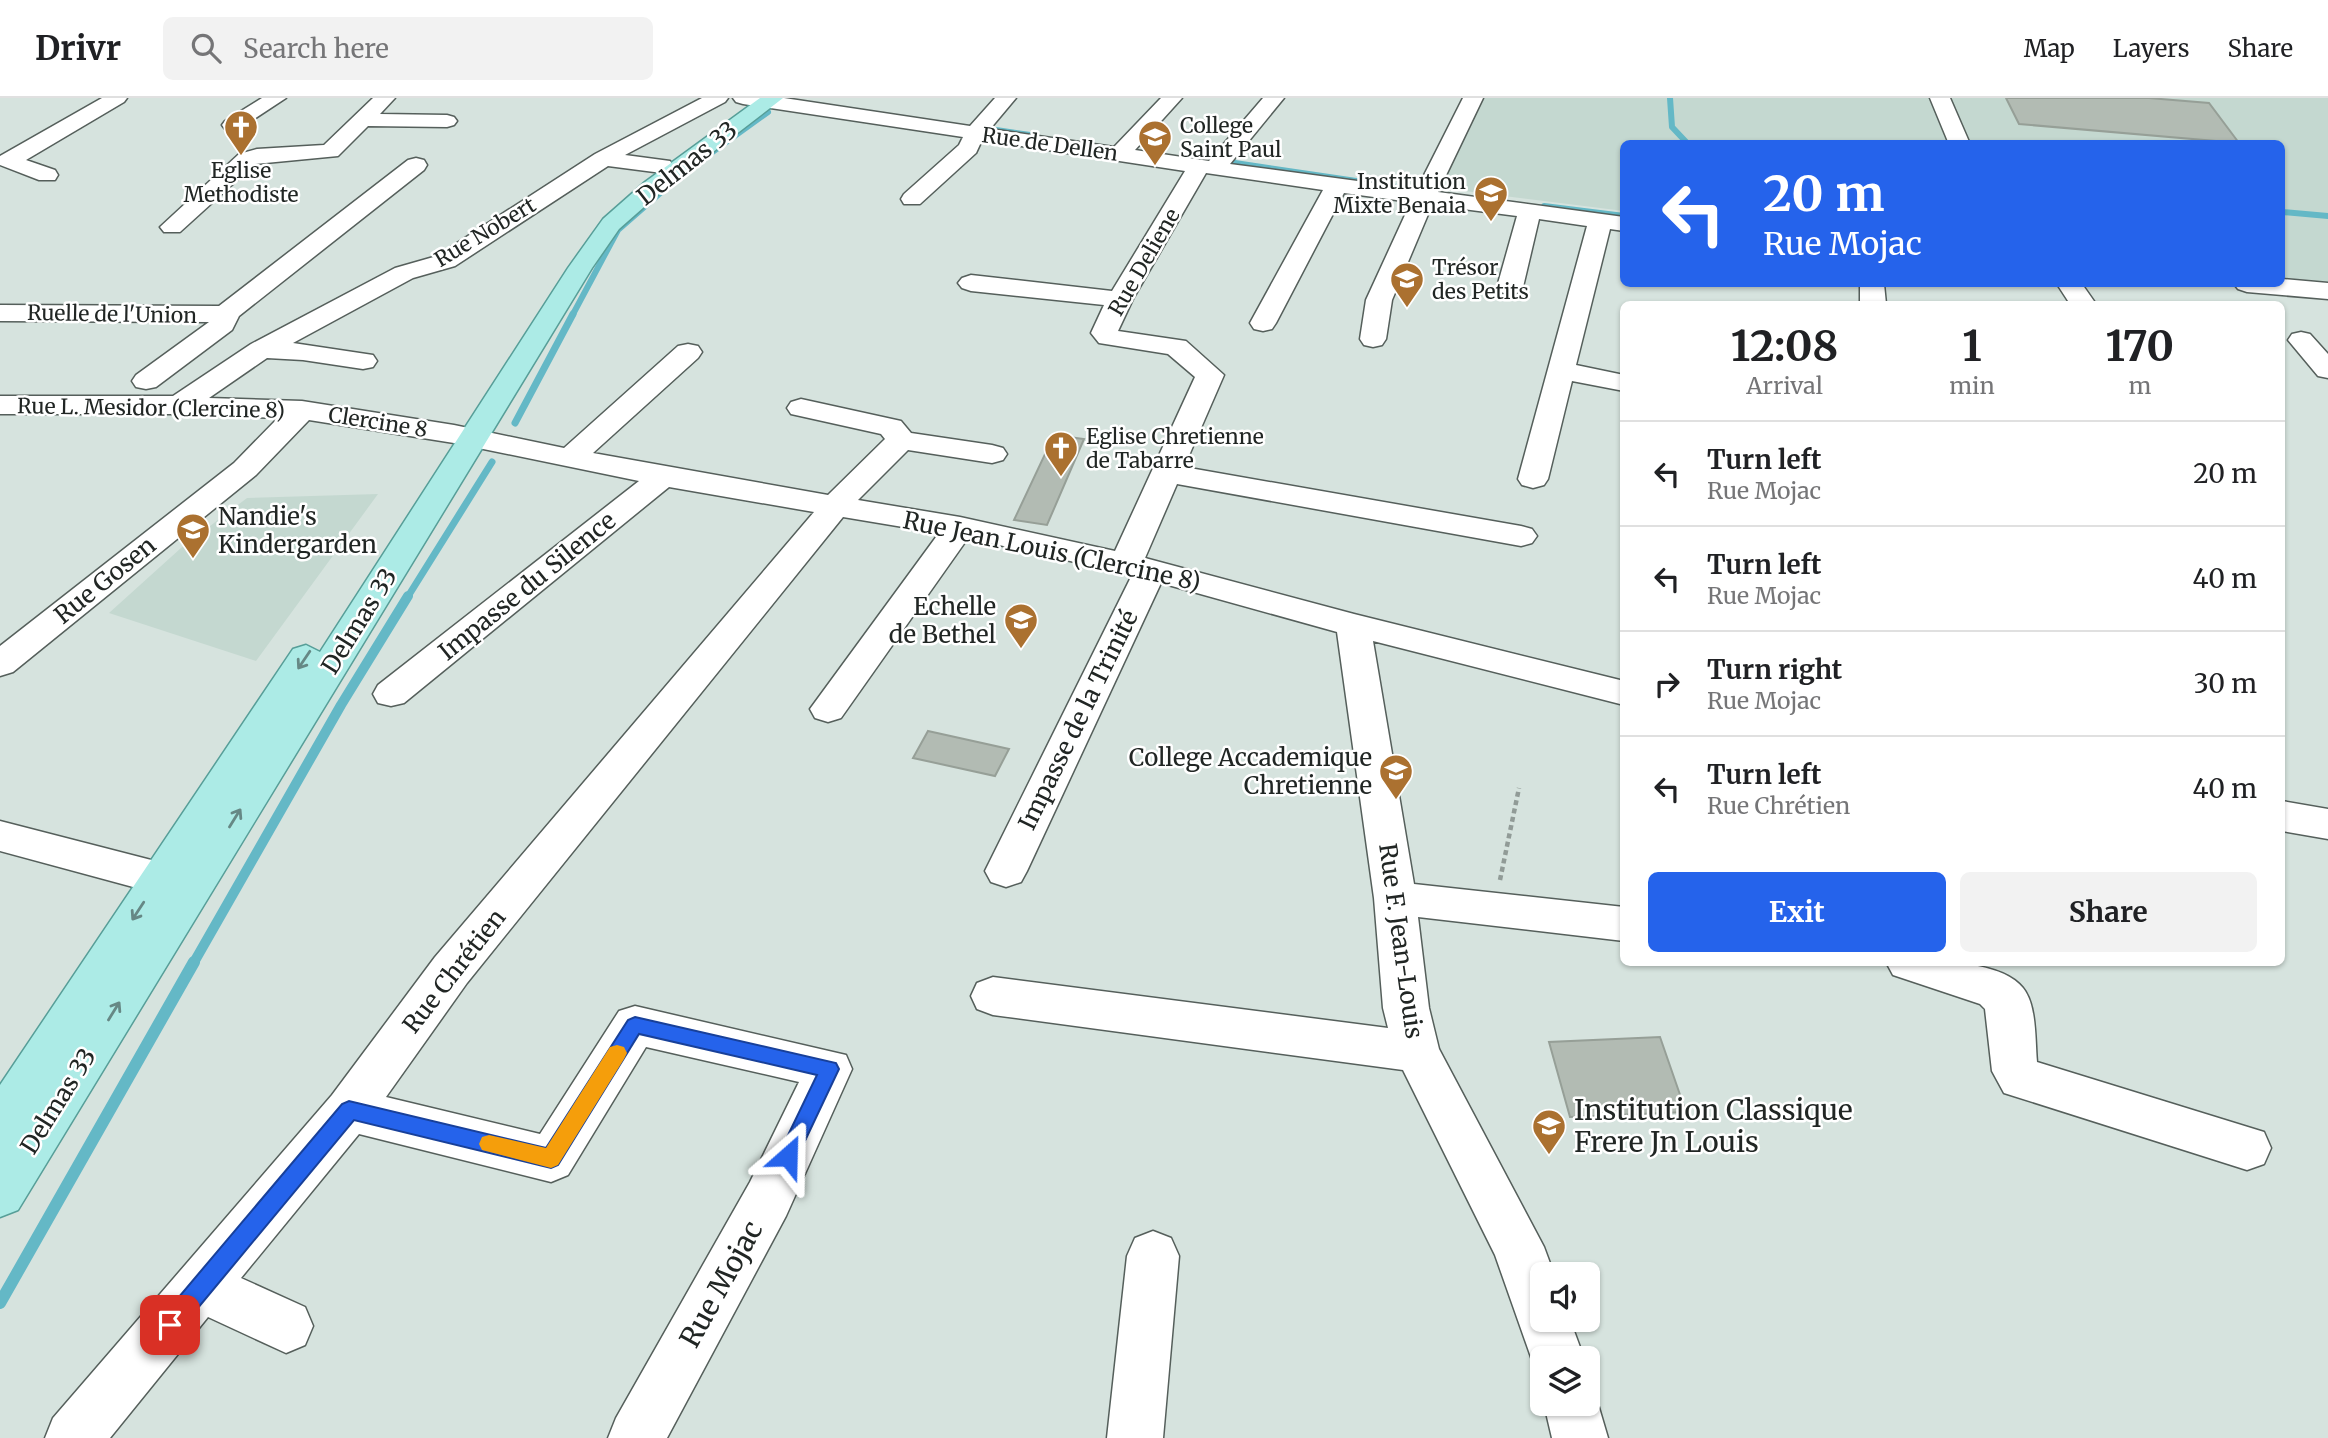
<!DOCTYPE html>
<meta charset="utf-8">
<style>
:root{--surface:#fff;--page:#f2f2f2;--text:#202124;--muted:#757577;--line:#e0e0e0;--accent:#2563eb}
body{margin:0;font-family:Merriweather,serif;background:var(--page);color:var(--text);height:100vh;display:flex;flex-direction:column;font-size:26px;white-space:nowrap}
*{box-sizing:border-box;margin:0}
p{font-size:23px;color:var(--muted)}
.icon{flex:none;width:38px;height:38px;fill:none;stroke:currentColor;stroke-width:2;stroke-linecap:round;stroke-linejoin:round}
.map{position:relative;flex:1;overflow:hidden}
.side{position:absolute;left:1620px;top:203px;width:665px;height:665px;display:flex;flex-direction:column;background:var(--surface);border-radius:10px;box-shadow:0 2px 5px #0004}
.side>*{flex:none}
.guide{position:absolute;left:1620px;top:42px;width:665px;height:147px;border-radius:10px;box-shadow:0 2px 5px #0004;background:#2563eb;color:#fff;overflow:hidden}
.tools{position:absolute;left:1530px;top:1164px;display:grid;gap:14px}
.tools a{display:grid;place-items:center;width:70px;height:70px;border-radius:10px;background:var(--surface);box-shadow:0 2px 5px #0004;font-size:35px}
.pin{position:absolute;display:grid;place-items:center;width:60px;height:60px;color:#fff;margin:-30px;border-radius:14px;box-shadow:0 4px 10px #0006}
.me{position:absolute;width:77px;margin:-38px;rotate:25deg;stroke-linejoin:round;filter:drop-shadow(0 0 5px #0008)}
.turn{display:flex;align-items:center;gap:24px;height:147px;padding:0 28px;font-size:32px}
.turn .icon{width:91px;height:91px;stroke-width:2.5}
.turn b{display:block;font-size:49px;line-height:60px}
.eta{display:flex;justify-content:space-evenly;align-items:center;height:119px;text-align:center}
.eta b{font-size:42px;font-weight:700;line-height:49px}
.primary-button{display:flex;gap:14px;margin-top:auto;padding:14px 28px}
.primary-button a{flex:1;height:80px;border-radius:10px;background:var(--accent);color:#fff;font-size:28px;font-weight:700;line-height:80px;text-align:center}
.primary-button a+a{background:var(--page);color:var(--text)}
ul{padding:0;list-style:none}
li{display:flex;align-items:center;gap:21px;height:105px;padding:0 28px;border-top:2px solid var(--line)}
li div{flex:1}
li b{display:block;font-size:26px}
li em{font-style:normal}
header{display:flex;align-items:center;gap:42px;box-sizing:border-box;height:98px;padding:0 35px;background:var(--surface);border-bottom:2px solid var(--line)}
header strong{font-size:33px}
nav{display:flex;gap:38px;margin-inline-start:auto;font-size:24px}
.search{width:490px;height:63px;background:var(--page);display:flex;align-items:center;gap:18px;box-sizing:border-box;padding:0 24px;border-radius:10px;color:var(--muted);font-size:26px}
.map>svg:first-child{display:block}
.built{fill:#c4d8d0}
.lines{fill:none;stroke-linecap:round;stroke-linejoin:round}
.stream-far3{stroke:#64b8c6;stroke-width:6}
.stream-far2{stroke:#64b8c6;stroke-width:7}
.stream-far1{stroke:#64b8c6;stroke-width:10}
.stream{stroke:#64b8c6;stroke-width:12}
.building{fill:#b2bbb3;stroke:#969f97;stroke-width:2}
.minor-casing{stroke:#555f5b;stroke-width:3}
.major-casing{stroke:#579e98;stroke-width:3}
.path{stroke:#919b97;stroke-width:4.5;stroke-dasharray:5 3.5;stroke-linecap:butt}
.minor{fill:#fff;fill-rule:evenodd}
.major{fill:#acebe6;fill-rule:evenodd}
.oneway{stroke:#668885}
.route{fill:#2563eb;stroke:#184099;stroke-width:2}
.slow{fill:#f59e0b}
.labels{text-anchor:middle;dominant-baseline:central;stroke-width:5;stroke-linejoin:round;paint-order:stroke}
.far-poi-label{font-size:21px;fill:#212624;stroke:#fff;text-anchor:start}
.far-street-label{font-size:21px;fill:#212624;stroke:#fff}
.street-label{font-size:24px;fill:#212624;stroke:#fff}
.poi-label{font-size:24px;fill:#212624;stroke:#fff;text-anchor:end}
.near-poi-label{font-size:28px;fill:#212624;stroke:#fff;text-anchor:start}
.near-street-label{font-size:28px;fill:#212624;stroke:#fff}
</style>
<header>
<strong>Drivr</strong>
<div class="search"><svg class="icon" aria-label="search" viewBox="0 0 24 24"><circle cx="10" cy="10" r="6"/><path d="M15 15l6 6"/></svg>Search here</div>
<nav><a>Map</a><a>Layers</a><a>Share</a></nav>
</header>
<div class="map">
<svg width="2328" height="1340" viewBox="0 0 2328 1340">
<rect width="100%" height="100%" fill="#d6e3de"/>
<path class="built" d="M 1472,0 L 2328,0 L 2328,189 L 2282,185 L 2282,46 L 1624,46 L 1624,113 L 1425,88 Z
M 378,396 L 256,563 L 109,515 L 181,450 L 247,400 Z"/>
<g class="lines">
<path class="stream-far3" d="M 1670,0 L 1672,29 L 1688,46
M 996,32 L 1030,37
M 711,55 L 768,14
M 1235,65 L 1397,89
M 1544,108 L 1624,118
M 2282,114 L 2328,118
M 572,218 L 618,132 L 674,83"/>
<path class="stream-far2" d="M 515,325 L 573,216
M 407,500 L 492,364"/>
<path class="stream-far1" d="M 193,866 L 341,607 L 408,498"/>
<path class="stream" d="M 0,1205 L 194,864"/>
</g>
<path class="building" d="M 2006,0 L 2149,0 L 2209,5 L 2239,45 L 2019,26 Z
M 1054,337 L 1084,341 L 1047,427 L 1014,422 Z
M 928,633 L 1009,651 L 995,678 L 913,660 Z
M 1660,939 L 1686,1014 L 1570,1019 L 1549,944 Z"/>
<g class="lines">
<g class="minor-casing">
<path id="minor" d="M 102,0 L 127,0 L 124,4 L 26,62 L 55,72 L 58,77 L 55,82 L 39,82 L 0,67 L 0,58 Z
M 262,0 L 286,0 L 239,31 L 225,31 L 222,27 L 225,23 Z
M 373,0 L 395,0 L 380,16 L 447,17 L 454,19 L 457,23 L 454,27 L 447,29 L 368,28 L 338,58 L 255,66 L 180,134 L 164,134 L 160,129 L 239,56 L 257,51 L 324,47 Z
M 702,0 L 728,0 L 725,4 L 625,57 L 670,63 L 673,68 L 670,73 L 662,75 L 608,68 L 455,168 L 413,180 L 293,245 L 373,257 L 377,263 L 373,269 L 363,271 L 303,262 L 267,260 L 209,300 L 302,303 L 454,327 L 564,350 L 678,248 L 688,246 L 698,248 L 702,254 L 698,260 L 593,355 L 828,397 L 885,341 L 881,336 L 791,316 L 787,310 L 791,304 L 801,301 L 901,323 L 911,335 L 992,347 L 1003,350 L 1007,356 L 1003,362 L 992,365 L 908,352 L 858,402 L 960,419 L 1115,453 L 1195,279 L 1168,256 L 1099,245 L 1091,235 L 1104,207 L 971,193 L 962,190 L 958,185 L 962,180 L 971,177 L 1112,193 L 1185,73 L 982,42 L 976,55 L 920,106 L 904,106 L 901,101 L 904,96 L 959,47 L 963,39 L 743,6 L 736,4 L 733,0 L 784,0 L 970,28 L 995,0 L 1016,0 L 990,31 L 1114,49 L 1161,0 L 1182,0 L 1135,52 L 1209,63 L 1263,0 L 1284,0 L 1230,66 L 1417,91 L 1463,0 L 1483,0 L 1438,94 L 1624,119 L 1624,133 L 1610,131 L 1576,267 L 1624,277 L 1624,293 L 1572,283 L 1548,381 L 1544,387 L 1533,390 L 1522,387 L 1518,381 L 1587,128 L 1539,121 L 1523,189 L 1519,194 L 1510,197 L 1501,194 L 1497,189 L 1517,118 L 1432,107 L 1392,202 L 1386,241 L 1382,247 L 1373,249 L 1364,247 L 1360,241 L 1366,202 L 1411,104 L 1344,95 L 1276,225 L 1272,231 L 1263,233 L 1254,231 L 1250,225 L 1323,92 L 1206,75 L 1133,201 L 1118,233 L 1186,243 L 1224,277 L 1184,369 L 1521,428 L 1532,431 L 1537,438 L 1532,445 L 1521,448 L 1177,386 L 1145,460 L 1354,516 L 1624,583 L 1624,607 L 1373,543 L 1414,786 L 1624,809 L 1624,843 L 1418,819 L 1429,910 L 1439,951 L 1544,1149 L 1554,1176 L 1542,1176 L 1542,1222 L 1570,1222 L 1584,1260 L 1542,1260 L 1542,1281 L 1538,1279 L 1495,1157 L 1403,972 L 993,917 L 977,911 L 971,898 L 977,885 L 993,879 L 1388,930 L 1383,910 L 1374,800 L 1337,534 L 1161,485 L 1027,773 L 1021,784 L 1006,789 L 991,784 L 985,773 L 1132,477 L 968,440 L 841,620 L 828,624 L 815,620 L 810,611 L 939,435 L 843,419 L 467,885 L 386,999 L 540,1036 L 619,913 L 635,908 L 846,957 L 852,971 L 786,1118 L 667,1340 L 608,1340 L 616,1320 L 750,1084 L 799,984 L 646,949 L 568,1077 L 551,1084 L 359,1036 L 241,1180 L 305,1209 L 313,1228 L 305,1247 L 286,1255 L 208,1219 L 110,1340 L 45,1340 L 53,1320 L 332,997 L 435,859 L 814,414 L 669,389 L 404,605 L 391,608 L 378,605 L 373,596 L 378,587 L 639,383 L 454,345 L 309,322 L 256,377 L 13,574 L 0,578 L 0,548 L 234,365 L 278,320 L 179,316 L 0,316 L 0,298 L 173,298 L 251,246 L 395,170 L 437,158 L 595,56 Z
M 1930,0 L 1950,0 L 1970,46 L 1949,46 Z
M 416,60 L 424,62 L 427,67 L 424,72 L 239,218 L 232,232 L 156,289 L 146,291 L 136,289 L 132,283 L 136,277 L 209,224 L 0,223 L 0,207 L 219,208 L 408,62 Z
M 2282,181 L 2328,185 L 2328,201 L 2247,194 L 2238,191 L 2234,186 L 2282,186 Z
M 1860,186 L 1884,186 L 1886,206 L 1860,206 Z
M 2057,186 L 2082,186 L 2096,206 L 2070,206 Z
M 2301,234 L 2310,236 L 2328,256 L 2328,280 L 2318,278 L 2288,242 L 2292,236 Z
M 2282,703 L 2328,711 L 2328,741 L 2282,733 Z
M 0,723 L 159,764 L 174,769 L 180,780 L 174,791 L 159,796 L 0,753 Z
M 1886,864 C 1921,864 1999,859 2023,890 C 2037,907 2035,943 2037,964 L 2264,1034 L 2271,1050 L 2264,1066 L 2247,1072 L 2004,995 L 1992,973 L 1985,911 L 1980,906 L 1893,877 Z
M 1153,1133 L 1171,1140 L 1179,1158 L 1163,1340 L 1107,1340 L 1127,1158 L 1135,1140 Z
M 1587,1284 L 1592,1286 L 1608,1340 L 1552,1340 L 1544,1306 L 1587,1306 Z"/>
</g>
<g class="major-casing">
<path id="major" d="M 760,0 L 783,0 L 661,94 L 619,131 L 592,170 L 18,1112 L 0,1119 L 0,987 L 293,551 L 306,547 L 320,554 L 568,170 L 603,121 L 645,84 Z"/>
</g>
<path class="path" d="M 1500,782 L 1519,690"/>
<use href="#minor" class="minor"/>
<use href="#major" class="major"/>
</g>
<defs><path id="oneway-shaft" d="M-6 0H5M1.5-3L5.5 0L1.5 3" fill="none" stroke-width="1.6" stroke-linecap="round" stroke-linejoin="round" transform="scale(1.75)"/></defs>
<g class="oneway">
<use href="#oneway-shaft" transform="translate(304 562) rotate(124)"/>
<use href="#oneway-shaft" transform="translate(235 720) rotate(-58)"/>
<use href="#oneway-shaft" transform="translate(138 813) rotate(123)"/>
<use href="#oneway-shaft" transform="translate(114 913) rotate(-58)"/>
</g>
<path class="route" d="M 635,919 L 836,965 L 839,971 L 795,1064 L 788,1067 L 781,1064 L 778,1058 L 817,977 L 639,936 L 558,1067 L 551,1070 L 354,1022 L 178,1234 L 170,1238 L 162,1234 L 159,1227 L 162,1219 L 342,1006 L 349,1003 L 546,1050 L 628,922 Z"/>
<path class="slow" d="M 617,947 L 624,949 L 627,955 L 624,961 L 558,1067 L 551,1070 L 482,1052 L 479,1046 L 482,1039 L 489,1037 L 546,1050 L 610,949 Z"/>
<defs>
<g id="church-pin" transform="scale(1.75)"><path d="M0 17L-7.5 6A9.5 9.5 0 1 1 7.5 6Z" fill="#ab7130" stroke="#fff"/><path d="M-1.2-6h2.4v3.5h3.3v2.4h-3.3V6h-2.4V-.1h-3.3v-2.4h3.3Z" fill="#fff"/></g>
<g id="school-pin" transform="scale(1.75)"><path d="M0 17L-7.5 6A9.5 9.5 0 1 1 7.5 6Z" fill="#ab7130" stroke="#fff"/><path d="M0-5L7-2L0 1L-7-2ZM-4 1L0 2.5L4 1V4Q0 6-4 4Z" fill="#fff"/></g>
</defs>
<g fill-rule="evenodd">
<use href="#church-pin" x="241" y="29"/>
<use href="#school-pin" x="1155" y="39"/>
<use href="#school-pin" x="1491" y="95"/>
<use href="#school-pin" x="1407" y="181"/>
<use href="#church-pin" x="1061" y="350"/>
<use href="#school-pin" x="193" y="432"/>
<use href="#school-pin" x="1021" y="522"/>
<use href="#school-pin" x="1396" y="673"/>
<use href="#school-pin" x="1549" y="1028"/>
</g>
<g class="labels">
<g class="far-poi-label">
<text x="1180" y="27">College<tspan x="1180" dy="24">Saint Paul</tspan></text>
<text x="241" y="72" text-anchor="middle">Eglise<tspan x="241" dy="24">Methodiste</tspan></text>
<text x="1466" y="83" text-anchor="end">Institution<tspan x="1466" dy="24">Mixte Benaia</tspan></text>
<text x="1432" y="169">Trésor<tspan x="1432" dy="24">des Petits</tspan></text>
<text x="1086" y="338">Eglise Chretienne<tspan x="1086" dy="24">de Tabarre</tspan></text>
</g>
<g class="far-street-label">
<text transform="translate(1050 46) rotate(8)">Rue de Dellen</text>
<text transform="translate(485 134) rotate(-31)">Rue Nobert</text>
<text transform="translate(1144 164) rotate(-60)">Rue Deliene</text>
<text transform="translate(112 216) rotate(1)">Ruelle de l'Union</text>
<text transform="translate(151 310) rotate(1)">Rue L. Mesidor (Clercine 8)</text>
<text transform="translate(378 324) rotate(9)">Clercine 8</text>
</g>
<g class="street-label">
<text transform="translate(687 65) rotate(-38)">Delmas 33</text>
<text transform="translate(1052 453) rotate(12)">Rue Jean Louis (Clercine 8)</text>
<text transform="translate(105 482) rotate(-39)">Rue Gosen</text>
<text transform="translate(527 488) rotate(-39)">Impasse du Silence</text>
<text transform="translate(359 523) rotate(-58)">Delmas 33</text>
<text transform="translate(1078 622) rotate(-64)">Impasse de la Trinité</text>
<text transform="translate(1401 843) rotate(82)">Rue F. Jean-Louis</text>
<text transform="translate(454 873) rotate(-52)">Rue Chrétien</text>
<text transform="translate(58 1003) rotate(-58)">Delmas 33</text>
</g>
<g class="poi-label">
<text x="218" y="418" text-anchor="start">Nandie's<tspan x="218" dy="28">Kindergarden</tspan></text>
<text x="996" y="508">Echelle<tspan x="996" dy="28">de Bethel</tspan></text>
<text x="1372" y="659">College Accademique<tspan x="1372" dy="28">Chretienne</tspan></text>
</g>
<g class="near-poi-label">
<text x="1574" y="1012">Institution Classique<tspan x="1574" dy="32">Frere Jn Louis</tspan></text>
</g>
<g class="near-street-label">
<text transform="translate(721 1186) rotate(-61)">Rue Mojac</text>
</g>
</g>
</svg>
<div class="tools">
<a><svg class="icon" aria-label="sound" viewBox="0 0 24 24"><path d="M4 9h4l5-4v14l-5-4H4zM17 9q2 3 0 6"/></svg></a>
<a><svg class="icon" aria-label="layers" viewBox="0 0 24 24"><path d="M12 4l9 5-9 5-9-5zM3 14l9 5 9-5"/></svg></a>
</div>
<div class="pin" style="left:170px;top:1227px;background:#d93025"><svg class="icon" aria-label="arrive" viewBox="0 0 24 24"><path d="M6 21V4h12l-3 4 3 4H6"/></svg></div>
<svg class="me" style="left:788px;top:1058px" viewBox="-20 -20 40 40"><path d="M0-17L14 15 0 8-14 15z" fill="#2563eb" stroke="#fff" stroke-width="4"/></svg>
<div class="guide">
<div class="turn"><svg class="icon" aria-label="left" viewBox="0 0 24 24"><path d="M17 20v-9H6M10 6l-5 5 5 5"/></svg><div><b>20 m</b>Rue Mojac</div></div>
</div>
<section class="side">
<div class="eta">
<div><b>12:08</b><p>Arrival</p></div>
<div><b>1</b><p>min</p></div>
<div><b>170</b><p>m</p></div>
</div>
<ul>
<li><svg class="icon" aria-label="left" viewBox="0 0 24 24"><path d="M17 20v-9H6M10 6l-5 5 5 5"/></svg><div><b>Turn left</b><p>Rue Mojac</p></div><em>20 m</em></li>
<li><svg class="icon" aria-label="left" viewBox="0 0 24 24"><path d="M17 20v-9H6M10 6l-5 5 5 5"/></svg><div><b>Turn left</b><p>Rue Mojac</p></div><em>40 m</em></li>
<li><svg class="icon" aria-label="right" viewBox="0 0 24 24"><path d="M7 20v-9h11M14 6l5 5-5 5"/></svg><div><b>Turn right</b><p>Rue Mojac</p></div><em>30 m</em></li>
<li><svg class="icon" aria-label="left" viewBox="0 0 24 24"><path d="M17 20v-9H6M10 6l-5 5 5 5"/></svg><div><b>Turn left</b><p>Rue Chrétien</p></div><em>40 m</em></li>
</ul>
<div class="primary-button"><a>Exit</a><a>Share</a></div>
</section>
</div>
